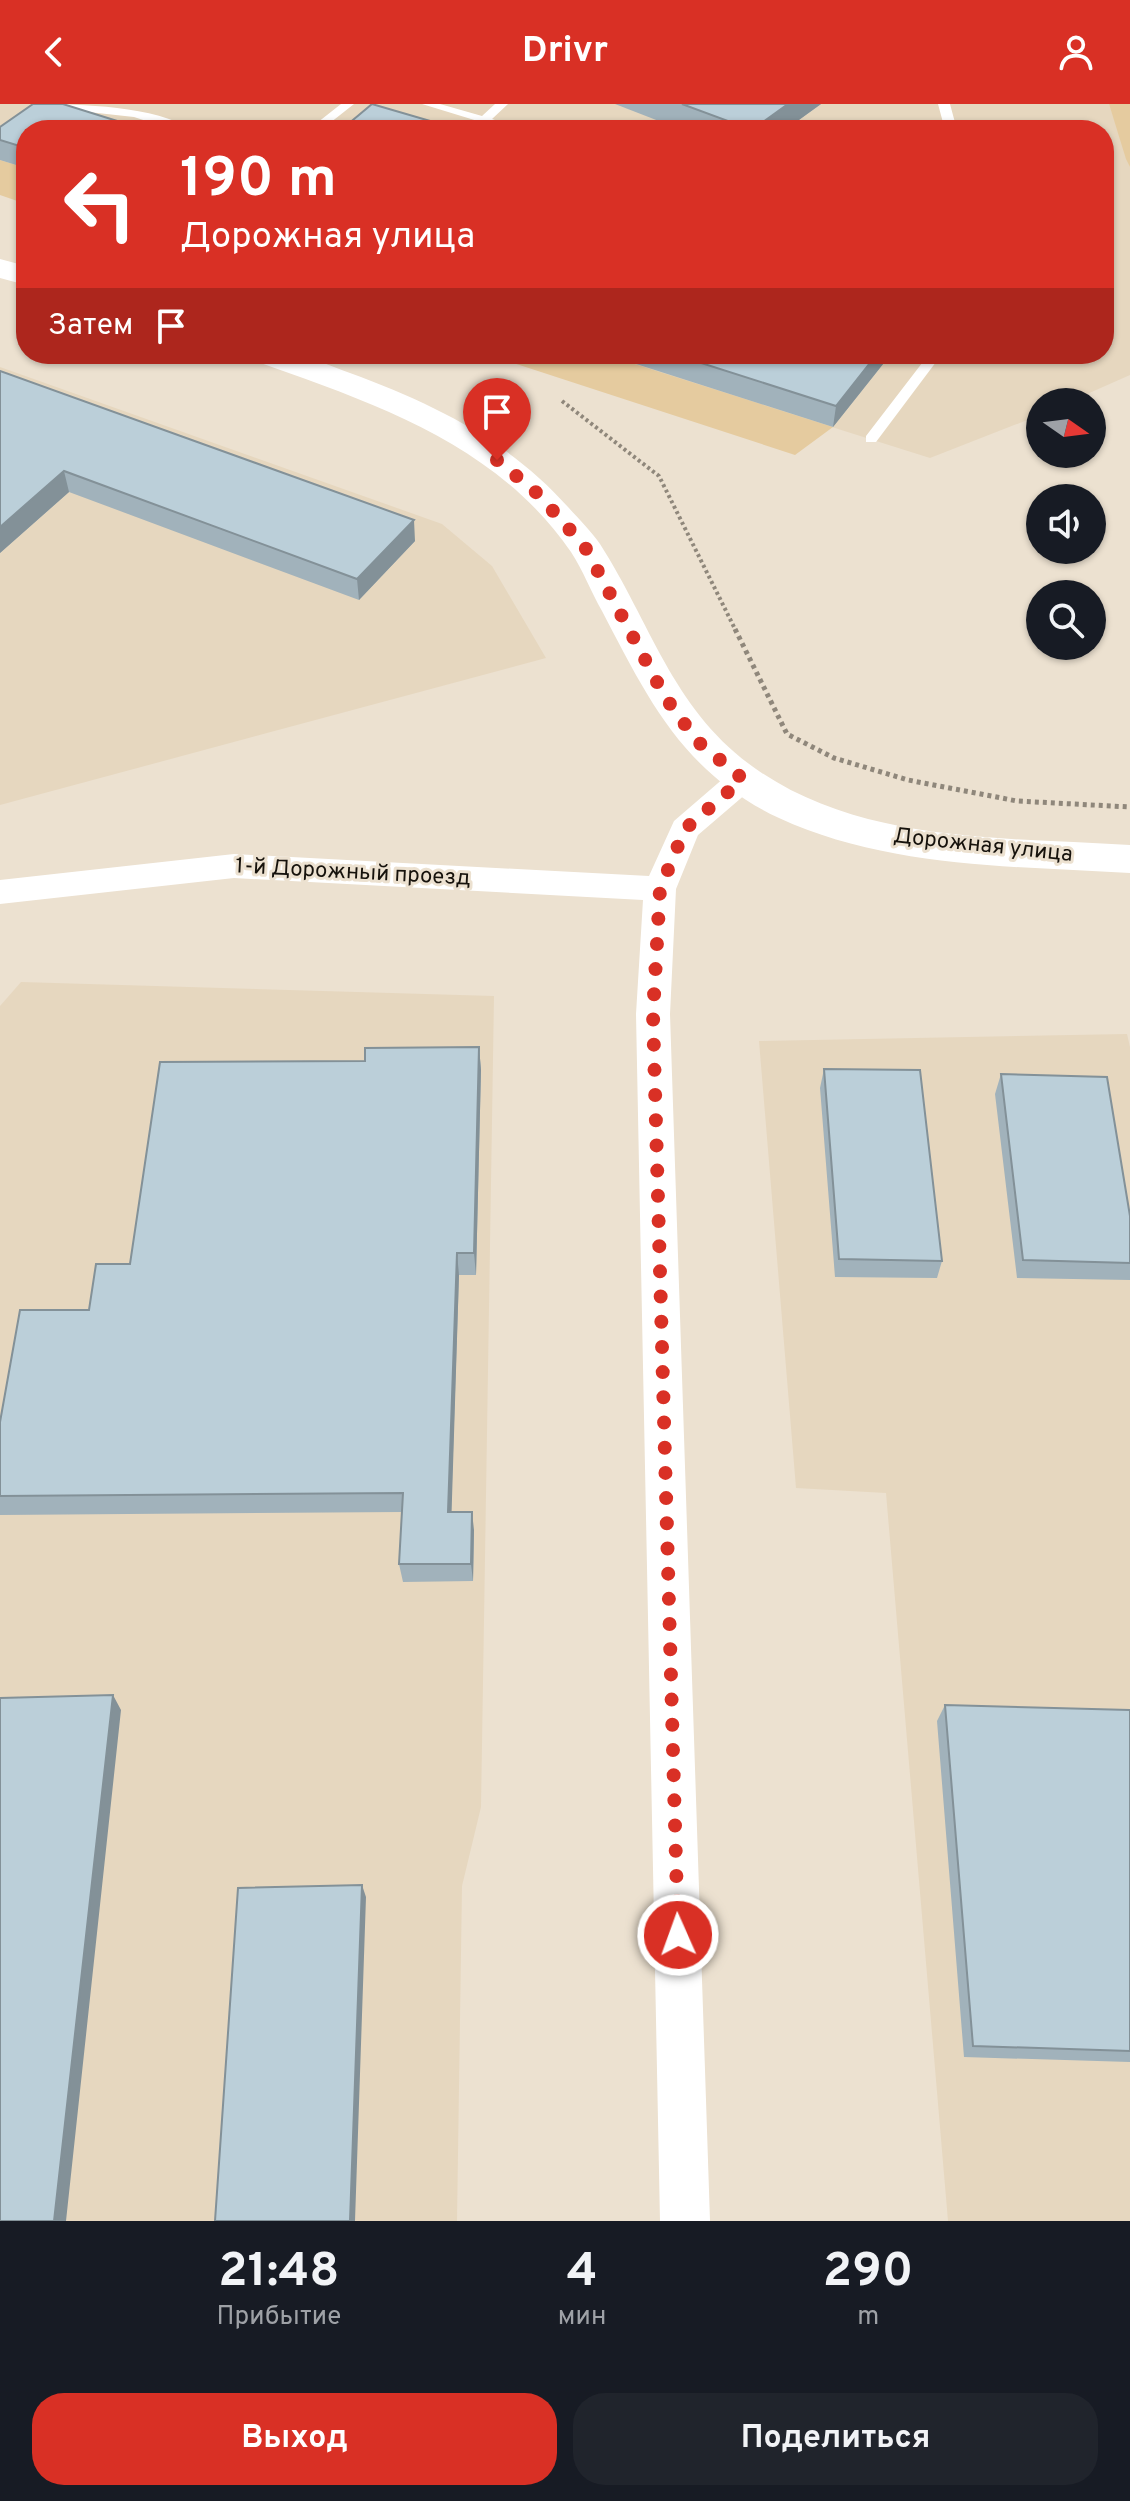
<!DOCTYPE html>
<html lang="ru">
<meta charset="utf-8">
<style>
:root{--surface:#171b24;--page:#20242c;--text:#f1f3f6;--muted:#9ea1a6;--accent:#d93025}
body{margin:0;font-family:Overpass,sans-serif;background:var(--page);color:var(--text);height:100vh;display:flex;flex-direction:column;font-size:30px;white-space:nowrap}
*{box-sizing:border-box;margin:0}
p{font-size:26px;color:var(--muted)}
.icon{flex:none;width:44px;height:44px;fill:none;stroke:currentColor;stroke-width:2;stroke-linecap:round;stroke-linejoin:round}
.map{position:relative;height:2117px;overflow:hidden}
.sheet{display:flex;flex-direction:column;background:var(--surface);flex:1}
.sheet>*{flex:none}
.banner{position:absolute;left:16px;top:16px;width:1098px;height:244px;border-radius:32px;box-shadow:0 2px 6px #0004;background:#d93025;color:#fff;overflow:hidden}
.needle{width:52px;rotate:104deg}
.fabs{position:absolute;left:1026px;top:284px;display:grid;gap:16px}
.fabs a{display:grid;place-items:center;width:80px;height:80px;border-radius:50%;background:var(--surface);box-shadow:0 2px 6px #0004;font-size:40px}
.pin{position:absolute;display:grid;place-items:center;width:68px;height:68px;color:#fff;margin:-82px -34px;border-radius:50% 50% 50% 0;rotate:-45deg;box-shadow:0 0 8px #0007}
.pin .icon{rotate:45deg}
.me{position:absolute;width:88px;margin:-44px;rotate:358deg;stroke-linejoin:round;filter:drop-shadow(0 0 6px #0008)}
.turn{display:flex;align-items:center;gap:28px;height:168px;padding:0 32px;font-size:36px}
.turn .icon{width:104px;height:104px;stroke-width:2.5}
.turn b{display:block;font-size:56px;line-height:68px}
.then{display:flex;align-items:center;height:76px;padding:0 32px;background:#0003;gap:16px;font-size:30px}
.eta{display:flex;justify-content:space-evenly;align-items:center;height:136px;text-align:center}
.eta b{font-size:48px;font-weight:700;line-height:56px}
.cta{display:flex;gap:16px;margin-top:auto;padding:16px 32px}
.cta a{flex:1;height:92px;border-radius:32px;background:var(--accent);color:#fff;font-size:32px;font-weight:700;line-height:92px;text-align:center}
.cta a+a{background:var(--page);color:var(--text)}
header{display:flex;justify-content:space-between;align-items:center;height:104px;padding:0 32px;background:var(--accent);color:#fff;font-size:36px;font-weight:700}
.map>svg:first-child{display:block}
.built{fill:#e6d7bf}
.green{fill:#e5cb9f}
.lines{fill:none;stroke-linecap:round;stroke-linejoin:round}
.path-far1{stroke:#8f877b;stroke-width:4;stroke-dasharray:3 3;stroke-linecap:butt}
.path{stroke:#8f877b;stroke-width:5;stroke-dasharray:4 4;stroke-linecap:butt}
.service{fill:#fff;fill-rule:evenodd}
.minor{fill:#fff;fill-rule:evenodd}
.secondary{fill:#fff;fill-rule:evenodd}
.wall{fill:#a1b2bb}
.shaded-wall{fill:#839198}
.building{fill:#bbcfd9;stroke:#839198;stroke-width:2}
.route{stroke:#d93025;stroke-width:14;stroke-dasharray:0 25.2}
.labels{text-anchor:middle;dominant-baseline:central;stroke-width:6;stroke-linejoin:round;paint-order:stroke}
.street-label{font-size:22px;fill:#16120c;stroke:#ece1d0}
</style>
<header><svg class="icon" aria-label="back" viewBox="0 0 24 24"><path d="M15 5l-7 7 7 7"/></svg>Drivr<svg class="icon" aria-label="person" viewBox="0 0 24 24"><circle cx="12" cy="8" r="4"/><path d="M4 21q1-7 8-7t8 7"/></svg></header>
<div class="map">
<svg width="1130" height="2117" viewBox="0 0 1130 2117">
<rect width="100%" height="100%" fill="#ece1d0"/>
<path class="built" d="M 0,0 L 1109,0 L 1130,63 L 1130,271 L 1069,298 L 1040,298 L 1040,311 L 930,354 L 600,250 L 1104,250 L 1104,26 L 26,26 L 26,65 L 0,56 Z
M 0,263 L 442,420 L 492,462 L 546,554 L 0,701 Z
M 21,878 L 494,892 L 481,1703 L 462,1782 L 457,2117 L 0,2117 L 0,902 Z
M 1127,930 L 1130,943 L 1130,2117 L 948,2117 L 886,1389 L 796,1384 L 759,937 Z"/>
<path class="green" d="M 1109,0 L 1130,0 L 1130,63 L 1126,55 Z
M 0,56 L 26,64 L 26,100 L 0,91 Z
M 486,250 L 603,250 L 833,323 L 795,351 Z"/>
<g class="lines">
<path class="path-far1" d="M 562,297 L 659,372 L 736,527"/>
<path class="path" d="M 735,525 L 787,630 L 834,654 L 908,676 L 1017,697 L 1130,703"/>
<path class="service" d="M 37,0 C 79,0 157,2 192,26 L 174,26 L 134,13 L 43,3 Z
M 341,0 L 354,0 L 321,26 L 308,26 Z
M 422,0 L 440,0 L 482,12 L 495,0 L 508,0 L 492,15 L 525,26 L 507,26 Z
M 938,0 L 950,0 L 957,26 L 945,26 Z
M 929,250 L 942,250 L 876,338 L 866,338 L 866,332 Z"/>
<path class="minor" d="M 743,664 L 754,667 L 758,675 L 754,683 L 698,731 L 676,785 L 670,910 L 710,2117 L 660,2117 L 636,910 L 643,796 L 234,774 L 0,800 L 0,776 L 234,750 L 649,772 L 674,717 L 732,667 Z"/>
<path class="secondary" d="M 0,155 L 26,162 L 26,181 L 0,174 Z
M 250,250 C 264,250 279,249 293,250 C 311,252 332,263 350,269 C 434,300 508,336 568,403 C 579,415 591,427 600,440 C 652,521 673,607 756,665 C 863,740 1006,733 1130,741 L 1130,769 C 1013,762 887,764 779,714 C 683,669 648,595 602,507 C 591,488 583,466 571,448 C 496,339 373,299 255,257 Z"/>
</g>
<path class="wall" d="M 615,0 L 821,0 L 785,26 L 682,26 Z
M 0,23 L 26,26 L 26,64 L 0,56 Z
M 605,250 L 891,250 L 833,323 Z
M 0,267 L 415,437 L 359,496 L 69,388 L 0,449 Z
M 479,943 L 481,966 L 476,1171 L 459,1171 L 451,1408 L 474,1426 L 473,1477 L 403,1478 L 399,1460 L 402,1408 L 0,1411 L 0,1318 L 89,1206 L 130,1160 L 365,957 Z
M 824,965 L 942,1157 L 937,1174 L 835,1173 L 820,984 Z
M 1001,970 L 1130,1112 L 1130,1176 L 1017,1174 L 995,990 Z
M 945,1601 L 1130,1606 L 1130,1958 L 964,1953 L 937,1617 Z"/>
<path class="shaded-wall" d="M 788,0 L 821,0 L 785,26 L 752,26 Z
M 877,250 L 891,250 L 833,323 L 836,302 Z
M 64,367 L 69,388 L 0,449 L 0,423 Z
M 414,416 L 415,437 L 359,496 L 357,475 Z
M 479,943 L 481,966 L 476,1171 L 474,1149 Z
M 457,1149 L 459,1171 L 451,1426 L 448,1408 Z
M 472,1408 L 474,1426 L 473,1477 L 471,1460 Z
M 113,1591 L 121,1606 L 66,2117 L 54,2117 Z
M 362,1781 L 366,1793 L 355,2117 L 350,2117 Z"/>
<path class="building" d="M 33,0 L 63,0 L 146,26 L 26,26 L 26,44 L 0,36 L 0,23 Z
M 372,0 L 461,26 L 341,26 Z
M 682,0 L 788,0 L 752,26 Z
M 673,250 L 877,250 L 836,302 Z
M 0,267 L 414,416 L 357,475 L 64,367 L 0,423 Z
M 479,943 L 474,1149 L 457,1149 L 448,1408 L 472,1408 L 471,1460 L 399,1460 L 403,1389 L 0,1392 L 0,1318 L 20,1206 L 89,1206 L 96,1160 L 130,1160 L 160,958 L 365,957 L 365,944 Z
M 824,965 L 920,966 L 942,1157 L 839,1155 Z
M 1001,970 L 1107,973 L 1130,1112 L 1130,1159 L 1023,1156 Z
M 113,1591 L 54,2117 L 0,2117 L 0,1594 Z
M 945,1601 L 1130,1606 L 1130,1947 L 973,1942 Z
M 362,1781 L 350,2117 L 215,2117 L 238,1784 Z"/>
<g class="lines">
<path class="route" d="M 497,356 L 538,390 L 585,443 L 665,593 L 697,637 L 743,675 L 685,725 L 660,785 L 653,910 L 678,1831"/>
</g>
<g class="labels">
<g class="street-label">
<text transform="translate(983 742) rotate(6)">Дорожная улица</text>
<text transform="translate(353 769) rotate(3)">1-й Дорожный проезд</text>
</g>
</g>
</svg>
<div class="fabs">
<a><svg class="needle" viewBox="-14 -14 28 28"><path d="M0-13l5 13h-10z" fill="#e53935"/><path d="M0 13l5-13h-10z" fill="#9ea1a6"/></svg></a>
<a><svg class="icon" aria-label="sound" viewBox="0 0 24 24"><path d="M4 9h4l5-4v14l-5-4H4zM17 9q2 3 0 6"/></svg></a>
<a><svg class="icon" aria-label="search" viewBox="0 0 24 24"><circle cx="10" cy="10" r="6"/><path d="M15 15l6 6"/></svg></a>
</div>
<div class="pin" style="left:497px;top:356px;background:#d93025"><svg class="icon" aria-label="arrive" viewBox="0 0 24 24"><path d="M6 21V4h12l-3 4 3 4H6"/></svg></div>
<svg class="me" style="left:678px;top:1831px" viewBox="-20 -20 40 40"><circle r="17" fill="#d93025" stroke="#fff" stroke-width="3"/><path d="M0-11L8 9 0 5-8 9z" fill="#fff"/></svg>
<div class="banner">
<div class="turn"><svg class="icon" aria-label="left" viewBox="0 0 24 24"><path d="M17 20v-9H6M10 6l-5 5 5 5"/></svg><div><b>190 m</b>Дорожная улица</div></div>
<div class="then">Затем<svg class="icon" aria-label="arrive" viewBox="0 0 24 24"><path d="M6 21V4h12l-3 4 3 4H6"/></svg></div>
</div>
</div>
<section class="sheet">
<div class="eta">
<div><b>21:48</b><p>Прибытие</p></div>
<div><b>4</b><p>мин</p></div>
<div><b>290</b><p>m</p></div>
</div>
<div class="cta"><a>Выход</a><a>Поделиться</a></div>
</section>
